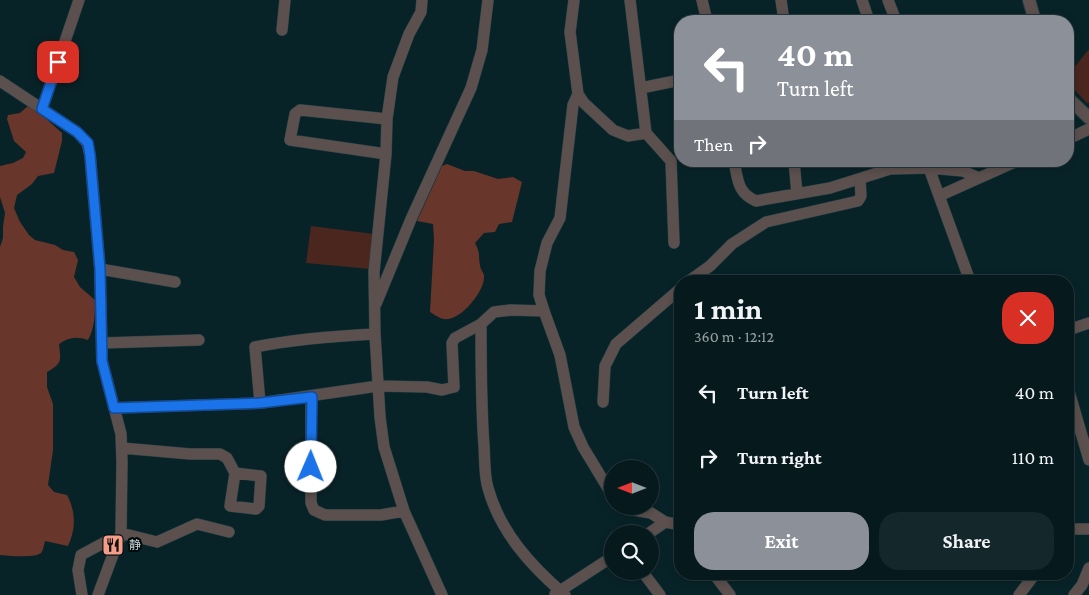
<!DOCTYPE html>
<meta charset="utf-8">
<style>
:root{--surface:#061a1e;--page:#14272b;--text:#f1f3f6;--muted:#98a1a4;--line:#27383c;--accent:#8c9099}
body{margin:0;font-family:"Crimson Pro","Noto Sans JP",serif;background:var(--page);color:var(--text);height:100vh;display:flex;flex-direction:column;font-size:19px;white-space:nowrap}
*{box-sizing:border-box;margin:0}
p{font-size:16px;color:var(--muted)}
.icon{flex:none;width:28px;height:28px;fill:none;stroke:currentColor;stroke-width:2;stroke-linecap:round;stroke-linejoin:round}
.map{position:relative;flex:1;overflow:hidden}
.sheet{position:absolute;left:674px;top:275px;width:400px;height:305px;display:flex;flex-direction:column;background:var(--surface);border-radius:20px;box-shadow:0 2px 8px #0003,0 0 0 1px var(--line)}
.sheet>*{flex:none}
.hud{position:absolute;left:674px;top:15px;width:400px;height:152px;border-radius:20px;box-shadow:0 2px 8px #0003,0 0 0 1px var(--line);background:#8c9099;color:#fff;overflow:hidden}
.needle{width:32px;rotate:270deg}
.controls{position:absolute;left:604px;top:460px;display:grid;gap:10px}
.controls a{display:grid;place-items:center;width:55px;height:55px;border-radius:50%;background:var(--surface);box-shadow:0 2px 8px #0003,0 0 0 1px var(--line);font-size:25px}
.pin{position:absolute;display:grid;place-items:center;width:42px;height:42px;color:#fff;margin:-21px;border-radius:10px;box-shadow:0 2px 8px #0006}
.me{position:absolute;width:55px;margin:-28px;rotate:1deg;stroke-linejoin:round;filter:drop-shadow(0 0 4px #0008)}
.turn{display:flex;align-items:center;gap:18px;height:105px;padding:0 20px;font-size:22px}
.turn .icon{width:65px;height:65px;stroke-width:2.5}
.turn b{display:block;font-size:35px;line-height:42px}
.then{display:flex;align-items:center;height:48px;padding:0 20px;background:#0003;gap:10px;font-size:19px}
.round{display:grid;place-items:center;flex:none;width:52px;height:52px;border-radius:20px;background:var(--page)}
.head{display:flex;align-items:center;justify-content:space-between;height:85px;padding:0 20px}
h1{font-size:30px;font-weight:700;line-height:38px}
.action{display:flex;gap:10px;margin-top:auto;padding:10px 20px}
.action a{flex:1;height:58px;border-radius:20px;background:var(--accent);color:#fff;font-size:20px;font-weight:700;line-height:58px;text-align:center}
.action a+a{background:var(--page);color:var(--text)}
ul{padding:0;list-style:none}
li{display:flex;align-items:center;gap:15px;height:65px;padding:0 20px}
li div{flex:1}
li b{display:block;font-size:19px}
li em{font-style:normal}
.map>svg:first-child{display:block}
.green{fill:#4a261e}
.forest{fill:#68362b}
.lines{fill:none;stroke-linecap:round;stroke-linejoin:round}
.minor-casing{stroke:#274045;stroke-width:12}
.tertiary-casing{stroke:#274045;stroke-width:14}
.minor{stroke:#5b504e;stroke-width:11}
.tertiary{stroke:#5b504e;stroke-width:12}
.route-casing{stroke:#114b97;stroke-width:12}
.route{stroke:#1a73e8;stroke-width:9}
.labels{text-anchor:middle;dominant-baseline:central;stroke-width:4;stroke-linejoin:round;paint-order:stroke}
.poi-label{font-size:12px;fill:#c9d8db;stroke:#030b0d;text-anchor:start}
</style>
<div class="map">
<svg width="1089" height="595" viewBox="0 0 1089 595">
<rect width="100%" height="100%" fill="#082328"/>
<path class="green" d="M 1089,49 L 1089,103 L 1087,103 C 1080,95 1068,86 1068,75 Z
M 311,226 L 374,234 L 370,269 L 306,263 Z"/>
<path class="forest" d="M 28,106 L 34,108 L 62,133 L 62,141 L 54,173 L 38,176 L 32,184 L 17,195 L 14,208 L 20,222 L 29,235 L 35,240 L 55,245 L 63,250 L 74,252 L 78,260 L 74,277 L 80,287 L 95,300 C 95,315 95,327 88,340 C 76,336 69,337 59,344 C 61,362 62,363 47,372 L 47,387 L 53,404 L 53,450 L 48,485 L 54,492 L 67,495 C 76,512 76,529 68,546 L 45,541 C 44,545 43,551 41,553 C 36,558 7,556 0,555 L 0,247 L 3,238 L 3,227 L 5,213 L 0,197 L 0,166 L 13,163 L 23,158 L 26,152 L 14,141 L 7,119 L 8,115 L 20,113 Z
M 447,164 L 465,171 L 474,171 L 498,179 L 513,177 L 522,182 L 512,222 L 499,224 L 495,232 L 484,233 L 475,243 C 481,255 478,254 480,265 C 480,269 484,273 484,276 C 485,291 462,318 448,319 C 441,320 435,315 430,312 L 434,240 L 433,224 L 417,221 L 442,166 Z"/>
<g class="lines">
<g class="minor-casing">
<path id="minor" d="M 422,0 L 421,12 L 409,34 L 393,77 L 387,119 L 386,154 L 374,272 L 375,334 L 380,417 L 384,447 L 404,511 L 442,595
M 574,0 L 570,32 L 578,94 L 584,103 L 613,130 L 628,136 L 646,133 L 630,0
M 702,0 L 707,21
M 781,0 L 784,21
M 862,0 L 869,21
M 888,0 L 896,21
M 282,30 L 285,0
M 0,81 L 77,132 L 87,143 L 90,155 L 100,269 L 102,361 L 121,434 L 122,462 L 121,533 L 98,595
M 641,88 L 680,80
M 42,109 L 79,0
M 646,133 L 671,161 L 674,243
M 1068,139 L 1089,129
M 386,154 L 290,140 L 295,114 L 300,110 L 387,119
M 734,161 C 738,179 737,193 756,201 L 830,188 L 890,169 L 929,168 L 963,171 L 979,178 L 1017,161
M 794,161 L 797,194
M 929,163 L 929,168 L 934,182 L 970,281
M 939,196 L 979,178
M 100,269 L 175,282
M 689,281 L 710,266 L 732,244 L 766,222 L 858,201 L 861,196 L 860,179
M 376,304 L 411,219 L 471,88 L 482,50 L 488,0
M 544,311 L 560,355 L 574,427 L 583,447 L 612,495
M 481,324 C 481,365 481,405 484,446 C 485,460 484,475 488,488 C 500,532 531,566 565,595
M 1068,330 L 1089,323
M 102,343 L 199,340
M 1068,388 L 1089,460
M 311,397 L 311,503 L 314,510 L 325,515 L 381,515 L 404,511
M 603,402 L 605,366 L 616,344 L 680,289
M 260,403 L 255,347 C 295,339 334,336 375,334
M 114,408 L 260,403 L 378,386 L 427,387 L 442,390 L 454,387 L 452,343 L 455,338 L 481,324 L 494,312 L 511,310 L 544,311 L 539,295 L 540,271 L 547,243 L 560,218 L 573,105 L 578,94
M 122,448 L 190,454 L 220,454 L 227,458 L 235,473 L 230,506 L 256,509 L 259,506 L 261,476 L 235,473
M 623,506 L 627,509 L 651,513 L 665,522 L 676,524 L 680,529
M 1068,529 L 1089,529
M 121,533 L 157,542 L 197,524 L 229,532
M 648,534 L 665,522
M 642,571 L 660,595
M 714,574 L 730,595
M 555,594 L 612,557
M 82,595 L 78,570 L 81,555 L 107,541 L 119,540
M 1019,595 L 1035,574
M 1074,595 L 1082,585 L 1089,568"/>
</g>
<g class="tertiary-casing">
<path id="tertiary" d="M 1029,0 L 1035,21
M 1068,98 L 1089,118"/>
</g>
<use href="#minor" class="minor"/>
<use href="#tertiary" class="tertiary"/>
</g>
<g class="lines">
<g class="route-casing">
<path id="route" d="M 58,62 L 42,109 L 77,132 L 88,143 L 90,155 L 100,269 L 102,361 L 114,408 L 260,403 L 312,397 L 311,467"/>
</g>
<use href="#route" class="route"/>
</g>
<defs>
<g id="restaurant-square" transform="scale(1.125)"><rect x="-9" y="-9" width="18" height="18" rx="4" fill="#f49e8a" stroke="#030b0d"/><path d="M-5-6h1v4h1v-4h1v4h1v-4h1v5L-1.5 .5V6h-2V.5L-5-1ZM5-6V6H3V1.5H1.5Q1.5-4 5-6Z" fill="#111"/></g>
</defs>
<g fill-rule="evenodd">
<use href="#restaurant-square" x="113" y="545"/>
</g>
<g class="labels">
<g class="poi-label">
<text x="129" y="545">静</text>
</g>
</g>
</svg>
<div class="controls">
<a><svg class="needle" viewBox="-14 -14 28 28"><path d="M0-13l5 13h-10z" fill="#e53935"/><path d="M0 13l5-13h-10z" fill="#98a1a4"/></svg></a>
<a><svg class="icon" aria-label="search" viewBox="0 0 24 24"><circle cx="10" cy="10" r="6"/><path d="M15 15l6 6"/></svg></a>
</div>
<div class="pin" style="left:58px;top:62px;background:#d93025"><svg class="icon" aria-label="arrive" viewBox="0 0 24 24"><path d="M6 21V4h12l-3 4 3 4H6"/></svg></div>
<svg class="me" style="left:311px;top:467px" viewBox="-20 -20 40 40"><circle r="19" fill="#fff"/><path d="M0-13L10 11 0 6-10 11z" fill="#1a73e8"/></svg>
<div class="hud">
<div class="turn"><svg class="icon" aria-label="left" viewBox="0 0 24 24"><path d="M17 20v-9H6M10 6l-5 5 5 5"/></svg><div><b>40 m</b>Turn left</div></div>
<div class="then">Then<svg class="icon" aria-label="right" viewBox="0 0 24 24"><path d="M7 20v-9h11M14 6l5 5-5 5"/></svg></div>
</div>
<section class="sheet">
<div class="head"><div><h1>1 min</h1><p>360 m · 12:12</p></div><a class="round" style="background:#d93025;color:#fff"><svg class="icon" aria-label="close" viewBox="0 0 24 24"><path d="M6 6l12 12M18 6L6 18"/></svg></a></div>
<ul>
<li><svg class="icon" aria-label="left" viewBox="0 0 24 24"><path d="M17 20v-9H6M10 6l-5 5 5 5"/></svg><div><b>Turn left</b></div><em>40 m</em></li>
<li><svg class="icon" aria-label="right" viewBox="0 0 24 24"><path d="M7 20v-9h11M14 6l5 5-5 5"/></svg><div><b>Turn right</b></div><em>110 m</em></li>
</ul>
<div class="action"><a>Exit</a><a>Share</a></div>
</section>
</div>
